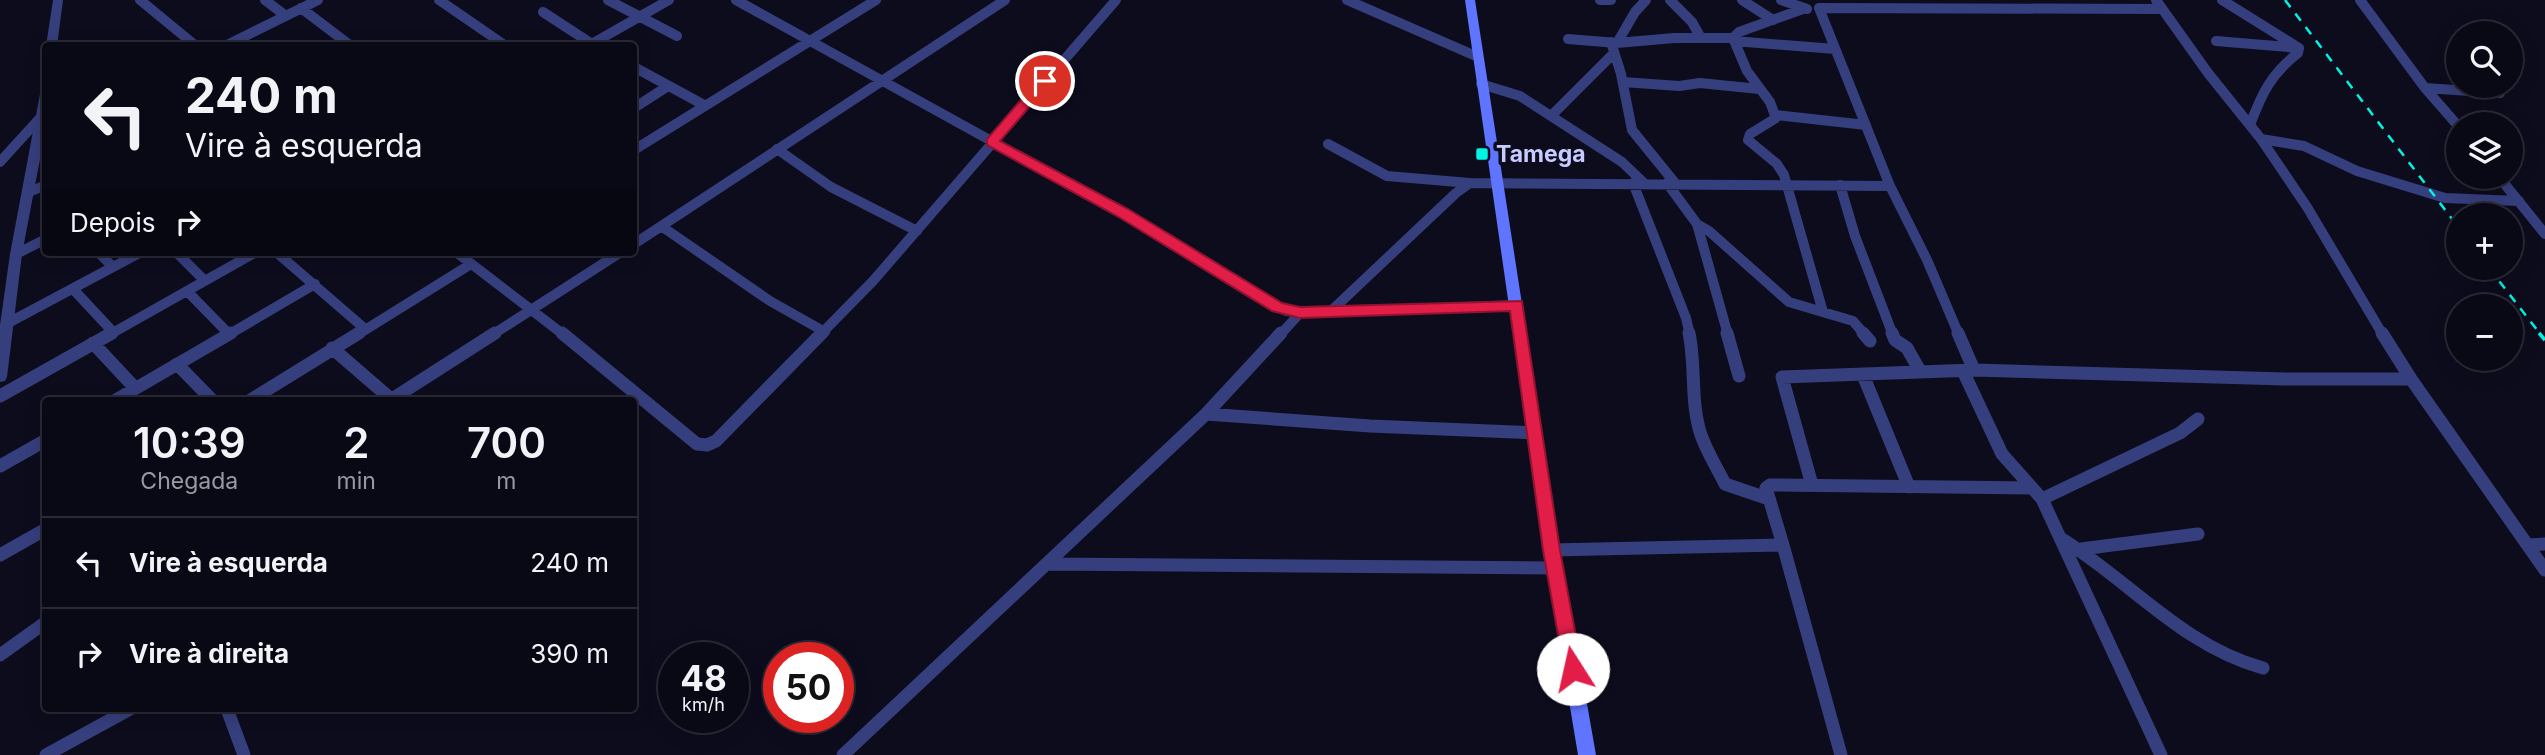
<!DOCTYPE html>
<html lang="pt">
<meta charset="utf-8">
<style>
:root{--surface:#090916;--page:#12121f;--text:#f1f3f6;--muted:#999aa1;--line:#292a35}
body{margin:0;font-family:Inter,sans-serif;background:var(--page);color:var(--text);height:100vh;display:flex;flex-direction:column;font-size:26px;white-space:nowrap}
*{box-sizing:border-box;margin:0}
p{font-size:23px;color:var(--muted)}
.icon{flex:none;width:38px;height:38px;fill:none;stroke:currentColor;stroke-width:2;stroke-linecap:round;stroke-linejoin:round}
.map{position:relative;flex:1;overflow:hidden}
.side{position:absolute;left:42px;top:397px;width:595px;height:315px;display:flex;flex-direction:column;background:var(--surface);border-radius:7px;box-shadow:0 4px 18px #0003,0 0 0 2px var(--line)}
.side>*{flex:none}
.guide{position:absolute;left:42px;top:42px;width:595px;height:214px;border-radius:7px;box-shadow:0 4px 18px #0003,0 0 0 2px var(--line);background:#090916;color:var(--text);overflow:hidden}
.fabs{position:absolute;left:2446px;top:21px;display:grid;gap:14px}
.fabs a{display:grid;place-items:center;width:77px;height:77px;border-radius:50%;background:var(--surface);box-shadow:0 4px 18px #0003,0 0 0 2px var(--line);font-size:35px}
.speed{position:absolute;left:658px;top:642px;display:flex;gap:14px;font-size:35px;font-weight:700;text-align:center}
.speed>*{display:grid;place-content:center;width:91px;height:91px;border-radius:50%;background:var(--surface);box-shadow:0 4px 18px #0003,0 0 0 2px var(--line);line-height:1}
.speed small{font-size:18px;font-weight:400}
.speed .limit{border:10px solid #d22;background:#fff;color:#111}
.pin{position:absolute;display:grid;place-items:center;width:60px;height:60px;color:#fff;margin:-30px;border:4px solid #fff;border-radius:50%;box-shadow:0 2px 7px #0007}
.me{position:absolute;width:77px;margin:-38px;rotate:350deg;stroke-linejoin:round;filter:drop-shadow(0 0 5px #0008)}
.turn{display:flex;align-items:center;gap:24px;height:147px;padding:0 28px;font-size:32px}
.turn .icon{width:91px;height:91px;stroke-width:2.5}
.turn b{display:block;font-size:49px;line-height:60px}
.then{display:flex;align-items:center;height:66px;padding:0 28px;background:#0003;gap:14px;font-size:26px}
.eta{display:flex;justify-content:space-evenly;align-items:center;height:119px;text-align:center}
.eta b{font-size:42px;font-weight:600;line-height:49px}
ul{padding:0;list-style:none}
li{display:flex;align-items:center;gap:21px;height:91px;padding:0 28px;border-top:2px solid var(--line)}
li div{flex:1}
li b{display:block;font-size:26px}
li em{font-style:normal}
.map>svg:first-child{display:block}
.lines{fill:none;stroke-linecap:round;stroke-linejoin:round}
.minor-far1{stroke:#363f7d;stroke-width:10}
.minor{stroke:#363f7d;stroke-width:13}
.tertiary{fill:#363f7d;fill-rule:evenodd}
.secondary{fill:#5f75ff;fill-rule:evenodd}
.rail-far1{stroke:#00f3e3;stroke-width:2.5;stroke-dasharray:9 8;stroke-linecap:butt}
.rail{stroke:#00f3e3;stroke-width:3.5;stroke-dasharray:11 10;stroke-linecap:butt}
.route{fill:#e11d48;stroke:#92132f;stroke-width:2}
.poi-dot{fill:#00f3e3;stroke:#0c0c1d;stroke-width:2.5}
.labels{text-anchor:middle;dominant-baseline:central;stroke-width:7;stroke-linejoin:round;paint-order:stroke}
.poi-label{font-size:23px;font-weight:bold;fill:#c8cbff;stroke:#0c0c1d;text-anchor:start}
</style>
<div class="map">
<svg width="2545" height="755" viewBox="0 0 2545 755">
<rect width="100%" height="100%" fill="#0c0c1d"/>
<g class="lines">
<path class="minor-far1" d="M 140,0 L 196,46
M 265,0 L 286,16
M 439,0 L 506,46
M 608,0 L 677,36
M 736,0 L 1122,213 L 1286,311 L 1314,313 L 1517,305
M 1347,0 L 1478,57
M 1600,0 L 1611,0
M 1670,0 L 1692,22 L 1701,38
M 1742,0 L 1773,20
M 1781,0 L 1807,9
M 2156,0 L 2208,73 L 2261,139 L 2307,207 L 2383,335
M 2222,0 L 2299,48
M 2360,0 L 2425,88 L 2459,127
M 301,8 L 351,46
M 543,12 L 595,46
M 1733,38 L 1747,71 L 1770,102 L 1776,118 L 1750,134 L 1748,140 L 1777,164 L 1784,175 L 1823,312
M 1568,39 L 1617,43 L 1674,38 L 1733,38 L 1739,32 L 1803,9
M 1734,41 L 1835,49
M 2216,41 L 2299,48
M 1611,42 L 1621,74 L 1632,130 L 1675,183
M 1617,43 L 1635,12 L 1646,0
M 225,46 L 318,0
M 588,46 L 669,0
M 634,67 L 704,105
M 1623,82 L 1679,86 L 1700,83 L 1759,89
M 1481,84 L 1520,96 L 1622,162 L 1644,183
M 2425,88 L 2500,93
M 634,108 L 668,86
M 1775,115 L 1866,125
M 1551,116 L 1613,54
M 2250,125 C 2262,93 2271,74 2298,53 L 2299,48
M 2261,139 L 2304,146 L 2357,171 L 2445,198 L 2519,201
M 1328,144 L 1387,176 L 1470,183
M 777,149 L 831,187 L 917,231
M 634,150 L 876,0
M 0,162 L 40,118
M 2499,177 L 2545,234
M 1633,183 L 1686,318 L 1690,335
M 1667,183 L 1697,224 L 1728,335
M 1840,185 L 1855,236 L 1893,335
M 29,192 L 46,185
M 1697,224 L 1709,231 L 1789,302 L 1853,321 L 1865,335
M 661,226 L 770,301 L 825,332
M 634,244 L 1005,0
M 98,252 L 113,267
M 176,252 L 205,281
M 276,252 L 364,328
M 456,252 L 564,335
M 16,254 L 46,239
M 73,289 L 113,332
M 187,291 L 228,333
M 1330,312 L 1456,193 L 1470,183 L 1890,186
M 8,323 L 141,252
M 109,335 L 256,252
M 228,335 L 315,284
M 357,335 L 471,264
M 492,335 L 621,252
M 820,335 L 873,281 L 1116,0
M 1280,335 L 1300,313
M 1959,335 L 1927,260 L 1890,186 L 1819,8 L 2162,9"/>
<path class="minor" d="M 562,333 L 697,444 L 707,445 L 716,441 L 822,333
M 1689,333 C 1696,366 1690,402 1701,435 C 1707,452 1717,468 1725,484 L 1769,499
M 1727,333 L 1739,376
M 1863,333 L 1870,341
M 1892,333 L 1895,340 L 1907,348 L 1920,371
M 1958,333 L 1974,370
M 2382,333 L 2411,379 L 2545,570
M 93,343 L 135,388
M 332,348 L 391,399
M 177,364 L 213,401
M 1963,371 L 2002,454 L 2042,499 L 2161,755
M 1863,375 L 1909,487
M 0,396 L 112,333
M 114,401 L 231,333
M 249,401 L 359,333
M 389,401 L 495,333
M 1206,414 L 1370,426 L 1535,433
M 0,466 L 46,440
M 1812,485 L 1782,377 L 1974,370 L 2285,379 L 2411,379
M 2042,499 L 2180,433 L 2198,419
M 2062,539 C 2131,582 2183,646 2263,668
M 1783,545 L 1766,488 L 1770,485 L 2032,488
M 2528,545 L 2545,544
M 2081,549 L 2198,534
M 1552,550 L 1783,545 L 1841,755
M 0,555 L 46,529
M 1048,564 L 1555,568
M 0,655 L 46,622
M 227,709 L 244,755
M 46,755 L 130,709
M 843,755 L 1206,414 L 1281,333"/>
<path class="tertiary" d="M 53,0 L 63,0 L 57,46 L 46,46 Z
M 46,90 L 46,128 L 22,254 L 7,377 L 5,381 L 0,382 L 0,325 L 10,254 L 40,94 Z"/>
<path class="secondary" d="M 1465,0 L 1475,0 L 1560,550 L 1596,755 L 1578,755 L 1544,550 Z"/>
<path class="rail-far1" d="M 2285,0 L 2459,228
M 2489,268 L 2541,335"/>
<path class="rail" d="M 2539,333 L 2545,340"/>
</g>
<path class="route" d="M 1045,77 L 1049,78 L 1049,84 L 1000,141 L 1128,209 L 1282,303 L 1300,307 L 1522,301 L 1560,550 L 1582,669 L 1580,675 L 1573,678 L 1566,675 L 1564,669 L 1543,550 L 1510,311 L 1300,318 L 1272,311 L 1117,216 L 987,145 L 987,139 L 1040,78 Z"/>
<rect class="poi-dot" x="1475" y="147" width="14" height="14" rx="3.5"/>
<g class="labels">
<g class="poi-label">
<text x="1496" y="154">Tamega</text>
</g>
</g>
</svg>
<div class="fabs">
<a><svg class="icon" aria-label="search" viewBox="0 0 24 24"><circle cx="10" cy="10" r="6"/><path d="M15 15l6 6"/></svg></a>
<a><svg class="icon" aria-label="layers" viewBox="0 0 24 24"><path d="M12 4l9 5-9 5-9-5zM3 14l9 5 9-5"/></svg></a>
<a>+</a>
<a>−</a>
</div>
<div class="speed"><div>48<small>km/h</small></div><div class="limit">50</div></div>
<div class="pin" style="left:1045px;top:81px;background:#d93025"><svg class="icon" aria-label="arrive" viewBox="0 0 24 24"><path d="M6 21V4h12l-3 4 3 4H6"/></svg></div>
<svg class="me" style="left:1573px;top:669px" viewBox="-20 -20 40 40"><circle r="19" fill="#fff"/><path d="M0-13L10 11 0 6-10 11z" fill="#e11d48"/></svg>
<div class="guide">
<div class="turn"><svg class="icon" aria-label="left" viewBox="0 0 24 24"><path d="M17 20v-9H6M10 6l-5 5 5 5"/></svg><div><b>240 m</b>Vire à esquerda</div></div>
<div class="then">Depois<svg class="icon" aria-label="right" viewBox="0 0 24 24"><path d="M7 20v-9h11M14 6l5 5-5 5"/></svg></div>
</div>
<section class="side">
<div class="eta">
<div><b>10:39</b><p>Chegada</p></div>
<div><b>2</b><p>min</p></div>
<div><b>700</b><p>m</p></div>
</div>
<ul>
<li><svg class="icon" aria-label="left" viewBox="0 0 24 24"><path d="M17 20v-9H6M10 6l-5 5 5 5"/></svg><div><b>Vire à esquerda</b></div><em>240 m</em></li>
<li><svg class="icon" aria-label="right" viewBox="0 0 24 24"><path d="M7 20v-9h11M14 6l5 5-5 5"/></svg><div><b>Vire à direita</b></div><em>390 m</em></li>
</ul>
</section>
</div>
